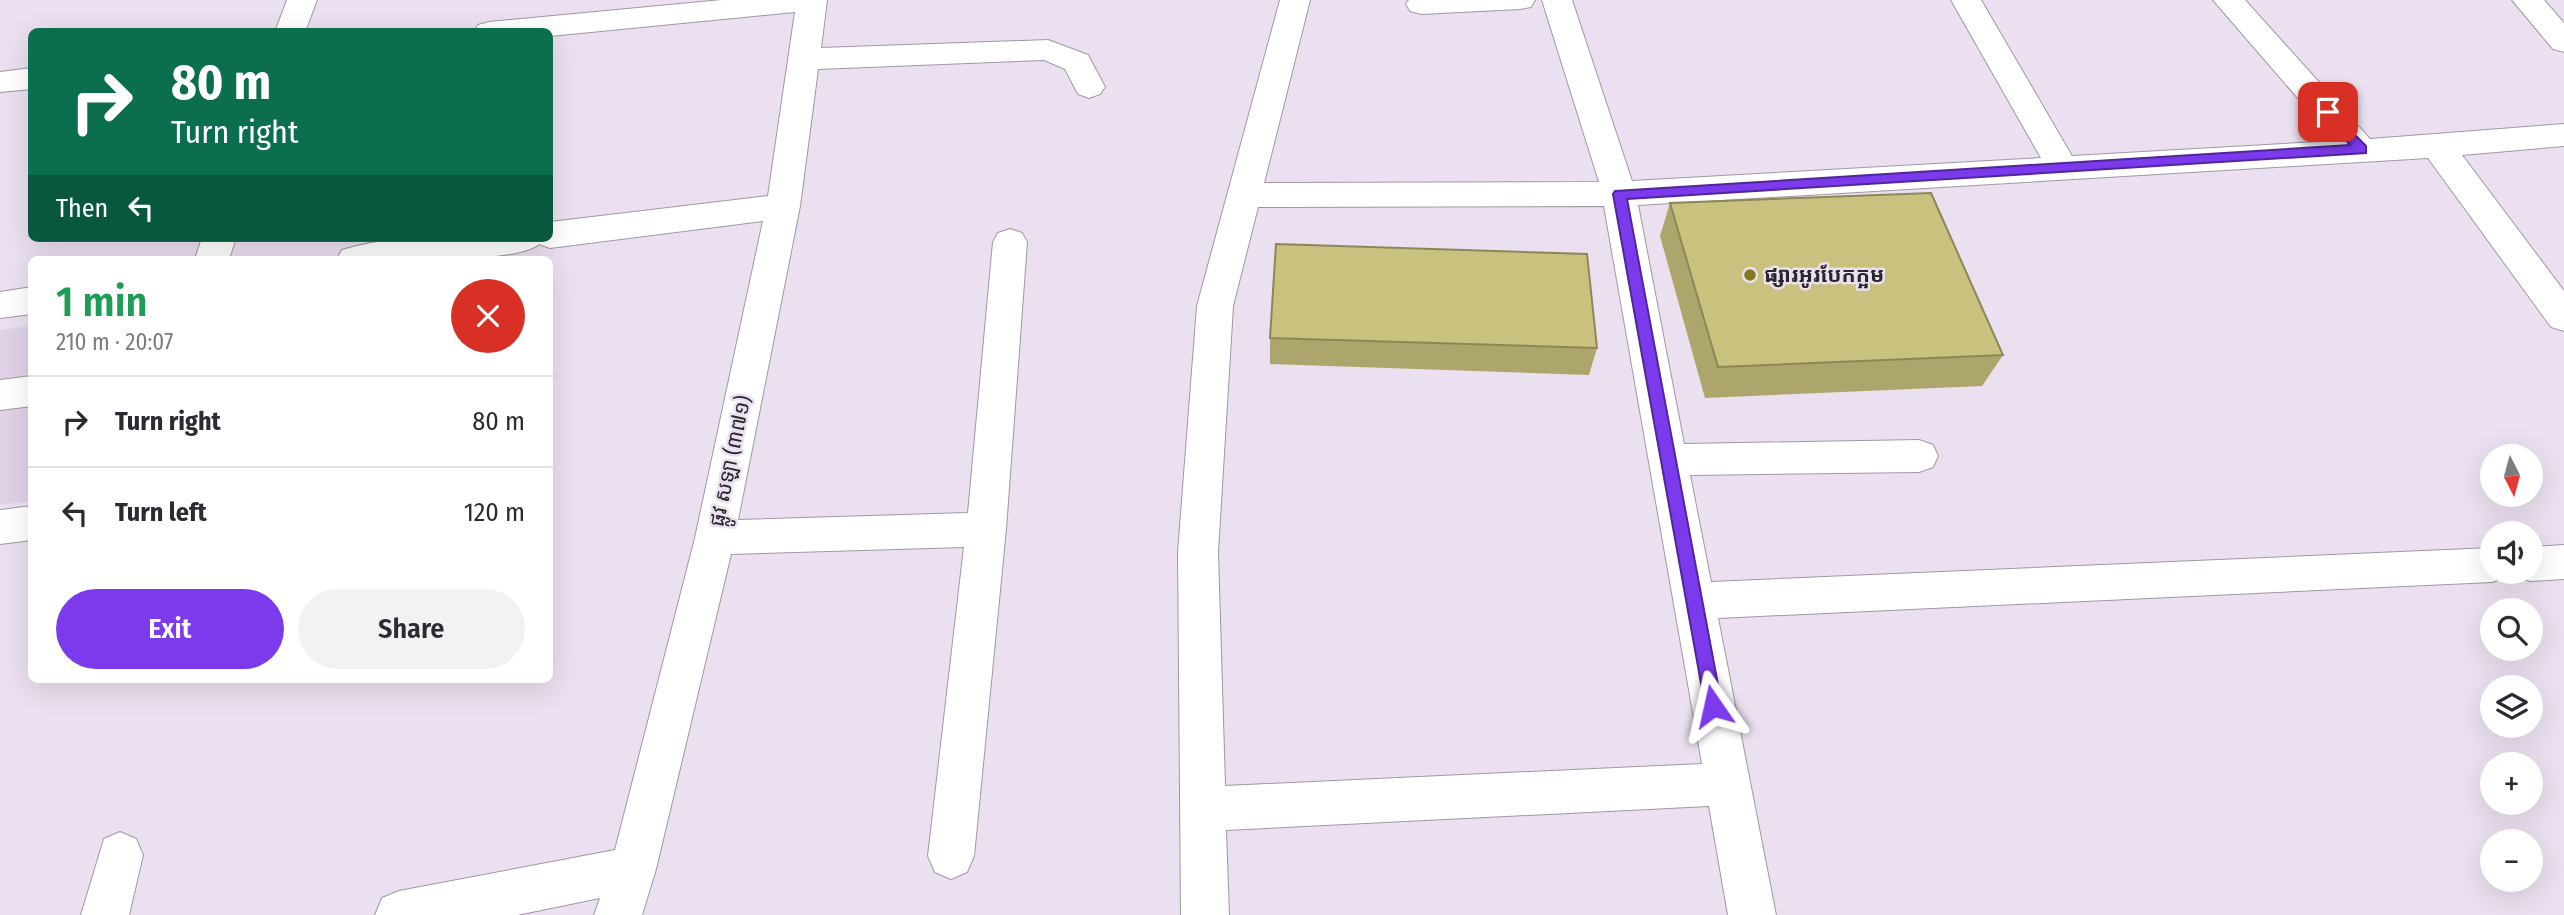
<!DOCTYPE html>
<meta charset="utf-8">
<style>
:root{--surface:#fff;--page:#f2f2f3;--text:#2b2b33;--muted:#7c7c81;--line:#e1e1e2;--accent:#7c3aed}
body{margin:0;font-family:"Fira Sans Condensed","Noto Sans Khmer",sans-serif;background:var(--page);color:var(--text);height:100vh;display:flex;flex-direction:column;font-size:26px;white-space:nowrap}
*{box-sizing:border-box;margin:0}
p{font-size:23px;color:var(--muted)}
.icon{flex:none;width:38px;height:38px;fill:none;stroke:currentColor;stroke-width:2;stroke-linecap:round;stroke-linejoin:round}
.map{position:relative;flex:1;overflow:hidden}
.sheet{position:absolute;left:28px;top:256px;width:525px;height:427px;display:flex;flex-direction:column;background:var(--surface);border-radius:10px;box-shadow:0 7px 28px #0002}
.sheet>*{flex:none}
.hud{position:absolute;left:28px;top:28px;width:525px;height:214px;border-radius:10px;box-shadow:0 7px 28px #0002;background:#0b6e4f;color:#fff;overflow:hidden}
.needle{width:46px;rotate:174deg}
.fabs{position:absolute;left:2480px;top:444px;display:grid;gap:14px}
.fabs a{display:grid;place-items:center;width:63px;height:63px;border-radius:50%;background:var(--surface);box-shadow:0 7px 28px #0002;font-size:35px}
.pin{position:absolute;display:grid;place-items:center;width:60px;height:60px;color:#fff;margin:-30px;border-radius:14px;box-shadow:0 4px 10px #0006}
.me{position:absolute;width:77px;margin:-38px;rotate:349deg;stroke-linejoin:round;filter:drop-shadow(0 0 5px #0008)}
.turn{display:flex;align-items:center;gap:24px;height:147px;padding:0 28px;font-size:32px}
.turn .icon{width:91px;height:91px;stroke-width:2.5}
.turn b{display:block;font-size:49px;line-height:60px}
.then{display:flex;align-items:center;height:66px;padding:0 28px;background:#0003;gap:14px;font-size:26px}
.round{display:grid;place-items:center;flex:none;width:74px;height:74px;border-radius:37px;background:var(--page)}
.overview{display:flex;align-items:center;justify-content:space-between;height:119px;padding:0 28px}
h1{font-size:42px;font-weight:600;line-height:52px;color:#1e9e55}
.action{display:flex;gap:14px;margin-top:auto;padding:14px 28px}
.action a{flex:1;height:80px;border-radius:42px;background:var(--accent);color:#fff;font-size:28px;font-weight:600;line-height:80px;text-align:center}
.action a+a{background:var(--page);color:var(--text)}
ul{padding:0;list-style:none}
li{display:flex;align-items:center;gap:21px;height:91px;padding:0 28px;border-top:2px solid var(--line)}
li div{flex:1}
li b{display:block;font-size:26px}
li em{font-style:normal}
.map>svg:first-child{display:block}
.built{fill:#e0d2e6}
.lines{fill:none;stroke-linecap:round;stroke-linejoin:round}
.minor-casing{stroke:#a197a4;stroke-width:2}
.minor{fill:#fff;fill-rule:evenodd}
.wall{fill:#ada66c}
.building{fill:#c9c17e;stroke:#8d8758;stroke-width:2}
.route{fill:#7c3aed;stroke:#51269a;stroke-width:2}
.poi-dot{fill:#867a20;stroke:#ebe0ef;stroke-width:2.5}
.labels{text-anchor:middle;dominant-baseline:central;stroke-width:5;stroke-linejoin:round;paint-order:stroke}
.poi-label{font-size:21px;font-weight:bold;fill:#2a272c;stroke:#ebe0ef;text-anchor:start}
.street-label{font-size:21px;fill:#2a272c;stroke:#ebe0ef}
</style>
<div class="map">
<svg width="2564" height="915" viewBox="0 0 2564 915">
<rect width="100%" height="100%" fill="#ebe0ef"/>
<path class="built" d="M 31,326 L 31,501 L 0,505 L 0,330 Z"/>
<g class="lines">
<g class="minor-casing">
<path id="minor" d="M 287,0 L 317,0 L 305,32 L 275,32 Z
M 722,0 L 827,0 L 821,48 L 1048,40 L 1088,55 L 1105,87 L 1100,94 L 1089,98 L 1078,94 L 1065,69 L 1044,60 L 818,69 L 800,206 L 738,520 L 968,513 L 993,242 L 998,233 L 1010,229 L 1022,233 L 1027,242 L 1006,529 L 974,856 L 967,872 L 951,879 L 935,872 L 928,856 L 964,547 L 731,554 L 656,869 L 642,915 L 594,915 L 600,898 L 517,915 L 375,915 L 382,898 L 399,891 L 615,850 L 695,538 L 763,221 L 550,248 L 539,244 C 516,265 373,259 337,259 L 342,250 C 407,230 482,238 550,238 L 550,222 L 768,196 L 795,12 L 550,36 L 550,32 L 474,32 L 478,25 L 489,22 Z
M 1280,0 L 1310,0 L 1264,183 L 1599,182 L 1542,0 L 1572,0 L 1632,181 L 2041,158 L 1951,0 L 1981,0 L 2072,156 L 2335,141 L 2213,0 L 2245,0 L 2370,139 L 2564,124 L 2564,146 L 2462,155 L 2564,291 L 2564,331 L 2551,327 L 2428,158 L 1638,205 L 1684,444 L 1919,440 L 1933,445 L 1938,456 L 1933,467 L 1919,472 L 1690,475 L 1711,582 L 2492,548 L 2492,572 L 2509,572 L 2506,577 L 2492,582 L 1718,618 L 1776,915 L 1728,915 L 1709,806 L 1226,830 L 1229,915 L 1181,915 L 1178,552 L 1197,306 ZM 1604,206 L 1702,764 L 1225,786 L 1218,552 L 1233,306 L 1258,207 Z
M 1409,0 L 1535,0 L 1531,7 L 1520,9 L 1421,14 L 1410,11 L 1406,4 Z
M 2512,0 L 2544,0 L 2564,23 L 2564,52 L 2553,49 Z
M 32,68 L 32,89 L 0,92 L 0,72 Z
M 202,238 L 236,238 L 229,259 L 195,259 Z
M 32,287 L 32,314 L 0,318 L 0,292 Z
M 32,376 L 32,406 L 0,410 L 0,380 Z
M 32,506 L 32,540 L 0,544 L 0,510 Z
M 2564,545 L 2564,579 L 2530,581 L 2516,576 L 2514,572 L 2530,572 L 2530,547 Z
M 120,832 L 136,839 L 143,855 L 129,915 L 81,915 L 104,839 Z"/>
</g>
<use href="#minor" class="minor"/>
</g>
<path class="wall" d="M 1670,203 L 2003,355 L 1982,386 L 1705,398 L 1660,236 Z
M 1270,338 L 1597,348 L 1589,375 L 1270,364 Z"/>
<path class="building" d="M 1931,193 L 2003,355 L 1718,367 L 1670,203 Z
M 1276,244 L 1587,254 L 1597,348 L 1270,338 Z"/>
<path class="route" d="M 2328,108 L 2366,146 L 2366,153 L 1627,199 L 1722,706 L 1719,711 L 1713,714 L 1706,711 L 1613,194 L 1615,191 L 2350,145 L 2321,112 Z"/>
<circle class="poi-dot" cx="1750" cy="275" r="7"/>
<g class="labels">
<g class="poi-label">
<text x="1764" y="275">ផ្សារអូរបែកក្អម</text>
</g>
<g class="street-label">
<text transform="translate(730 461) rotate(-78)">ផ្លូវ សឡា (៣៧១)</text>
</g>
</g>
</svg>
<div class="fabs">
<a><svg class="needle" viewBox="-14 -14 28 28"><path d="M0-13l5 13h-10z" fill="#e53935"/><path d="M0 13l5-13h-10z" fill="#7c7c81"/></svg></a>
<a><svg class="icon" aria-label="sound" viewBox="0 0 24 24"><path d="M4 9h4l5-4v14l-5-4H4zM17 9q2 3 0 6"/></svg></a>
<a><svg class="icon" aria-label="search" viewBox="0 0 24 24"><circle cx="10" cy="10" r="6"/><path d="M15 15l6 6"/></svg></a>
<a><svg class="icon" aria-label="layers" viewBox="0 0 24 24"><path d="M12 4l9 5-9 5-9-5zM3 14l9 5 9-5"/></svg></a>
<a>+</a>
<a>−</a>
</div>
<div class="pin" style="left:2328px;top:112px;background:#d93025"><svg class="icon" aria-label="arrive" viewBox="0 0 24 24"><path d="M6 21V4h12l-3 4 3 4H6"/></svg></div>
<svg class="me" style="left:1713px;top:706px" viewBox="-20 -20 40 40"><path d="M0-17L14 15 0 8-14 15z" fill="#7c3aed" stroke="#fff" stroke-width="4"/></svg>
<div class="hud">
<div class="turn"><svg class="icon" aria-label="right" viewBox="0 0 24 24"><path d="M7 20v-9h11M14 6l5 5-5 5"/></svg><div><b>80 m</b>Turn right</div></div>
<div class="then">Then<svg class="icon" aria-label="left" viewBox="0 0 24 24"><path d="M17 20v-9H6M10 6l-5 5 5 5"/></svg></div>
</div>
<section class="sheet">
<div class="overview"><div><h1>1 min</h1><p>210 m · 20:07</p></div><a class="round" style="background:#d93025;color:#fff"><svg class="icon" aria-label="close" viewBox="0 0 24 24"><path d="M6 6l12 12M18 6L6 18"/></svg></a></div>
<ul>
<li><svg class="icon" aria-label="right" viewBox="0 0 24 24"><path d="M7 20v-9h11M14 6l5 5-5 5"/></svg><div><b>Turn right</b></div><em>80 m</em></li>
<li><svg class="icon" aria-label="left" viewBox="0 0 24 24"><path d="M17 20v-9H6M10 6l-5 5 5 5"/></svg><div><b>Turn left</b></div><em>120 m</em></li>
</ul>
<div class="action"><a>Exit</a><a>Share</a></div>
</section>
</div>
